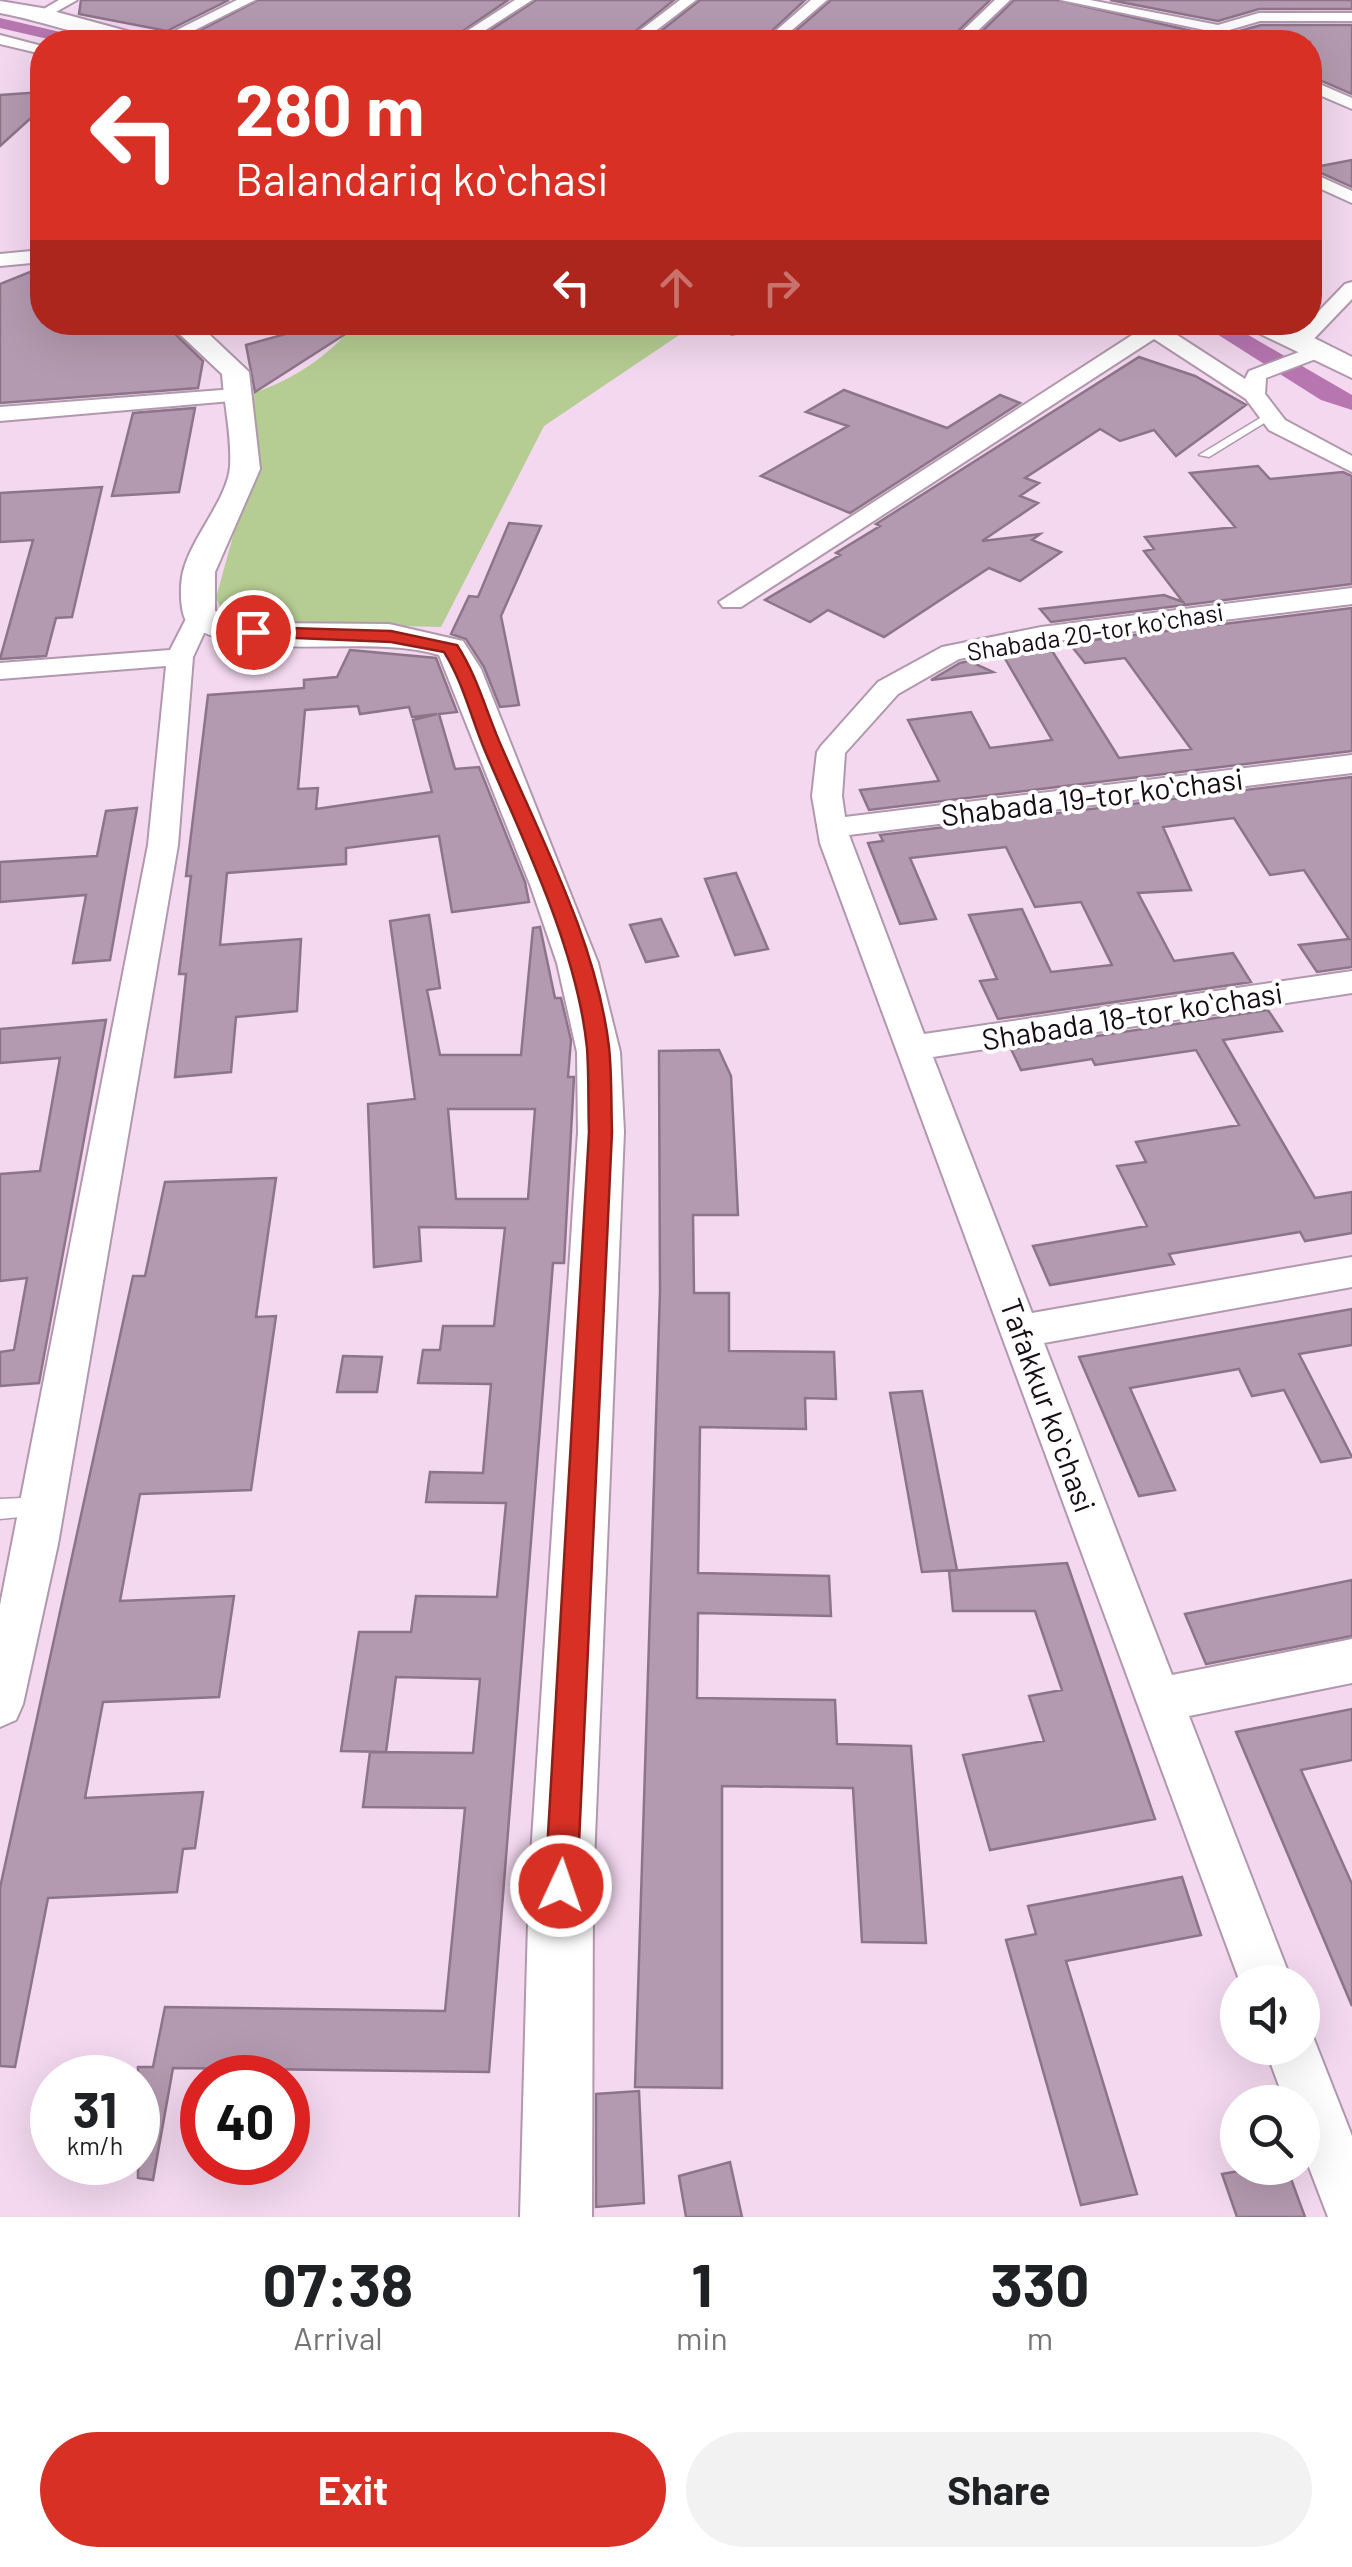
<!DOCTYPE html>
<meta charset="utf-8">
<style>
:root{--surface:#fff;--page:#f2f2f2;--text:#202124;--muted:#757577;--accent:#d93025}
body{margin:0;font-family:Barlow,sans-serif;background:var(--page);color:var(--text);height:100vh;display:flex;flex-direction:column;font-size:38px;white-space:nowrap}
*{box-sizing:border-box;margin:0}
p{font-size:32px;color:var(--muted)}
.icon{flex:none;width:55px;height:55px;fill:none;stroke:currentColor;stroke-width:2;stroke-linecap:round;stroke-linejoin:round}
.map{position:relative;height:2217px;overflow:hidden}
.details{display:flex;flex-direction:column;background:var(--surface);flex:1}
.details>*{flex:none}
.banner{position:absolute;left:30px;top:30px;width:1292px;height:305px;border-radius:40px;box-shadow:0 10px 40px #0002;background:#d93025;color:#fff;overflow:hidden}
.tools{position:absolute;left:1220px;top:1965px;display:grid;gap:20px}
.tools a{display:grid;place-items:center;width:100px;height:100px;border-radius:50%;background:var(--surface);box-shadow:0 10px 40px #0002;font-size:50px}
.speed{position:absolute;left:30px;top:2055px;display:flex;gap:20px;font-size:50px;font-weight:700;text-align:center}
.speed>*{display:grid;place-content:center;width:130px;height:130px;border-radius:50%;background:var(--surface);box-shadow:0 10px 40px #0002;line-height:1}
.speed small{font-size:25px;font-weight:400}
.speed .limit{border:15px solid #d22;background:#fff;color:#111}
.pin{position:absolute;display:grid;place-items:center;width:85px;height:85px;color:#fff;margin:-42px;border:5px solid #fff;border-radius:50%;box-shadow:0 2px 10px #0007}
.me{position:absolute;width:110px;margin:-55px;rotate:3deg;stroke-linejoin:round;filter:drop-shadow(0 0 8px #0008)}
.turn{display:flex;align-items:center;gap:35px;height:210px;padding:0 40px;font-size:45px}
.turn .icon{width:130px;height:130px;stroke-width:2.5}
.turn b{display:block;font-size:70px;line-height:85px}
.lanes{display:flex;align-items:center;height:95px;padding:0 40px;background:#0003;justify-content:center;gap:50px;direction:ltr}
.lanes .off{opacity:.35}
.eta{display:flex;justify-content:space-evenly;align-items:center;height:170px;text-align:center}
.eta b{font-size:60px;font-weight:700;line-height:70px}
.button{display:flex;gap:20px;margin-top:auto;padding:20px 40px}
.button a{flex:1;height:115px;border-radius:60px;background:var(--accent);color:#fff;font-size:40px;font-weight:700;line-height:115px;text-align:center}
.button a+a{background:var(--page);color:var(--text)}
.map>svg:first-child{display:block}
.green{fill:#b5cc92}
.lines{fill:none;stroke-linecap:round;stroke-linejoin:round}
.canal{fill:#b776b0;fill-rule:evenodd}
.building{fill:#b49ab0;stroke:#8d7589;stroke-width:2.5;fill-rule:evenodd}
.service-casing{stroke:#b198ad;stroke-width:3}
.minor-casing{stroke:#b198ad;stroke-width:4}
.tertiary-casing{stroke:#b198ad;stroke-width:4}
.secondary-casing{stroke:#b198ad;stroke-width:4}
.service{fill:#fff;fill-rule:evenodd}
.minor{fill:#fff;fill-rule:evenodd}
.tertiary{fill:#fff;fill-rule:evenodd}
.secondary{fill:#fff;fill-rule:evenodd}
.route{fill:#d93025;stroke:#8d1f18;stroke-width:2.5}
.labels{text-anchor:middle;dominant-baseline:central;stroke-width:8;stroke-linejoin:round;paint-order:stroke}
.far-street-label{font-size:25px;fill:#150c14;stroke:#fff}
.street-label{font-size:30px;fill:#150c14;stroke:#fff}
</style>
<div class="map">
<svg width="1352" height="2217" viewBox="0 0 1352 2217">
<rect width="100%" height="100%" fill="#f3d8ef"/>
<path class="green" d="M 355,323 L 697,323 L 544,426 L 441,627 L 246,622 L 223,612 L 216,598 L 251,470 L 248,395 C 290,381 327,359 355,323 Z"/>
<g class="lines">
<path class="canal" d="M 0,18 L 86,38 L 88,42 L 61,42 L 0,28 Z
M 1198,322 L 1226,322 L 1352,395 L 1352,410 L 1321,400 Z"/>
</g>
<path class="building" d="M 81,0 L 229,0 L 167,31 L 79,14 Z
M 258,0 L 508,0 L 447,42 L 178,42 Z
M 536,0 L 674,0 L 622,42 L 473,42 Z
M 700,0 L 805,0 L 760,42 L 647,42 Z
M 831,0 L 990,0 L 947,42 L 783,42 Z
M 1014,0 L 1057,0 L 1218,37 L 1261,25 L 1352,25 L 1352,94 L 1310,76 L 1310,42 L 971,42 Z
M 1110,0 L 1352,0 L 1352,9 L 1259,9 L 1218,21 Z
M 42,92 L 42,108 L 0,146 L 0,95 Z
M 1352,160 L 1352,187 L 1310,168 Z
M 42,267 L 42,322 L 163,322 L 203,361 L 198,388 L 0,403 L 0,284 Z
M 328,322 L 364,322 L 255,392 L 246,345 Z
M 1139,357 L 1195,376 L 1246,405 L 1176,456 L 1154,430 L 1120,441 L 1100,429 L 1025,478 L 1039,483 L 1020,496 L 1038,503 L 982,541 L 1040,534 L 1032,540 L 1061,552 L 1020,581 L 989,568 L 884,637 L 828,610 L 810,622 L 765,600 L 840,555 L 836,553 L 880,526 L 876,524 Z
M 844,390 L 947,428 L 1000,395 L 1020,403 L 850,513 L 761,476 L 848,426 L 806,412 Z
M 195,408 L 179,492 L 112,496 L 133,413 Z
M 1258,466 L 1270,479 L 1343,472 L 1352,476 L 1352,584 L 1051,622 L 1040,609 L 1164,595 L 1183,602 L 1144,551 L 1154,549 L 1145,537 L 1235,527 L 1190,473 Z
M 102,487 L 72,617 L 56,618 L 46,656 L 0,659 L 33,540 L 0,542 L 0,493 Z
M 509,523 L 541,526 L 501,616 L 519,705 L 500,707 L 484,667 L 466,639 L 451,634 L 469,596 L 478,597 Z
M 1352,608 L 1352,751 L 869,810 L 860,790 L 939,781 L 908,720 L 971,712 L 990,748 L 1052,740 L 1003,655 L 1051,649 L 1119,758 L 1191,749 L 1125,658 L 1085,663 L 1069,643 Z
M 350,650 L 436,658 L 457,712 L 439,714 L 455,769 L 479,767 L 525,882 L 529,902 L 452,912 L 439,836 L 346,848 L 346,864 L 227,873 L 220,945 L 301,939 L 297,1011 L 236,1017 L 231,1072 L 175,1077 L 186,974 L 179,974 L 191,876 L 186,876 L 208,695 L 304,688 L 304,680 L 337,677 ZM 358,706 L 360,714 L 409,707 L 412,717 L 437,714 L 413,720 L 432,792 L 316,809 L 318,788 L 298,789 L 305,710 Z
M 969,661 L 993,672 L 931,680 L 960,663 Z
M 1352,777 L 1352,967 L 1317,972 L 1299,945 L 1349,939 L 1304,870 L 1270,875 L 1234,818 L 1163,827 L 1191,890 L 1138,893 L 1174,961 L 1233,953 L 1251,982 L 998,1019 L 980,981 L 997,979 L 969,915 L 1022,909 L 1051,972 L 1112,965 L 1081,902 L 1035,907 L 1006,847 L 910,858 L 936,919 L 900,924 L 868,843 L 883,841 L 880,835 Z
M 137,808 L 110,960 L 73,963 L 86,895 L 0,902 L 0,862 L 97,856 L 106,811 Z
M 736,873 L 768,949 L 735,955 L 705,879 Z
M 429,915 L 440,988 L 427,990 L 440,1055 L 521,1055 L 533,928 L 540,927 L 555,998 L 561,998 L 571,1040 L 568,1077 L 574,1077 L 564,1263 L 553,1263 L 489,2072 L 173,2068 L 153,2180 L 138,2178 L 138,2067 L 153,2067 L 165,2007 L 445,2011 L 465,1808 L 363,1807 L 370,1752 L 473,1753 L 480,1679 L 396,1677 L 386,1752 L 341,1751 L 359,1632 L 411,1632 L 416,1596 L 497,1597 L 506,1503 L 426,1502 L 430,1472 L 483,1473 L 491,1384 L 418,1383 L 423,1350 L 440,1350 L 443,1326 L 494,1326 L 505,1228 L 419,1227 L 421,1261 L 374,1267 L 368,1104 L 415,1099 L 390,921 ZM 448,1109 L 535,1109 L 528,1199 L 456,1199 Z
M 661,919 L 678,956 L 646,962 L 630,925 Z
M 1268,1010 L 1282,1031 L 1223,1040 L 1315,1198 L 1352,1192 L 1352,1233 L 1305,1241 L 1300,1232 L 1169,1254 L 1174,1264 L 1050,1285 L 1033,1246 L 1147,1226 L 1117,1166 L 1146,1162 L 1136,1142 L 1239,1125 L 1196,1050 L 1095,1065 L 1092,1059 L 1021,1070 L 1011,1049 Z
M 106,1020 L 39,1383 L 0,1386 L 0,1352 L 14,1350 L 27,1278 L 0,1281 L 0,1174 L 40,1171 L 60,1058 L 0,1063 L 0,1029 Z
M 719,1050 L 731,1076 L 738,1215 L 693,1215 L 694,1293 L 729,1293 L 729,1351 L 834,1352 L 836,1399 L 805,1398 L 806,1429 L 700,1427 L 698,1573 L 829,1576 L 831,1616 L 698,1613 L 697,1698 L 835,1700 L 837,1744 L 911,1746 L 926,1943 L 862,1942 L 853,1788 L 722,1786 L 722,2088 L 635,2087 L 660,1292 L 659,1051 Z
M 276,1178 L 256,1317 L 276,1316 L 251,1490 L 140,1494 L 120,1601 L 234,1596 L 219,1697 L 103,1702 L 85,1798 L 203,1792 L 195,1848 L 183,1849 L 177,1892 L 48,1898 L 15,2067 L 0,2066 L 0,1888 L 133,1276 L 145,1276 L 165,1182 Z
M 1352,1309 L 1352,1345 L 1299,1354 L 1352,1457 L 1321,1462 L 1284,1390 L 1252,1396 L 1239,1369 L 1130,1388 L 1175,1490 L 1139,1496 L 1079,1357 Z
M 343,1356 L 382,1357 L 377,1392 L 337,1392 Z
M 922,1391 L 957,1570 L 922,1572 L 890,1393 Z
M 1067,1563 L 1155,1819 L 990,1850 L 963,1755 L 1044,1741 L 1029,1696 L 1062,1690 L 1035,1611 L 953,1611 L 949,1571 Z
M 1352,1580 L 1352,1636 L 1206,1664 L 1185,1614 Z
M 1352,1709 L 1352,1760 L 1301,1770 L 1352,1884 L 1352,2006 L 1236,1732 Z
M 1182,1877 L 1201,1935 L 1066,1961 L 1137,2194 L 1081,2205 L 1006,1940 L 1036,1934 L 1028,1906 Z
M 639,2091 L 644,2203 L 596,2207 L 596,2094 Z
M 730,2162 L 742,2217 L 686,2217 L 679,2176 Z
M 1256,2168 L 1287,2168 L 1305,2217 L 1237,2217 L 1222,2174 Z"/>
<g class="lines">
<g class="service-casing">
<path id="service" d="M 1270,412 L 1275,415 L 1274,417 L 1209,457 L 1199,455 Z
M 42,1497 L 50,1500 L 53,1507 L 50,1514 L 0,1519 L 0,1499 Z"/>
</g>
<g class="minor-casing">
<path id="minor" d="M 59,0 L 77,0 L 47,17 L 35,14 Z
M 237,0 L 255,0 L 171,42 L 153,42 Z
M 515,0 L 532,0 L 467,42 L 450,42 Z
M 680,0 L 696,0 L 641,42 L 625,42 Z
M 811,0 L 827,0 L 778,42 L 763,42 Z
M 995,0 L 1010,0 L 966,42 L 951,42 Z
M 1061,0 L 1090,0 L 1218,25 L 1259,13 L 1352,13 L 1352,21 L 1260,21 L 1219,33 Z
M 0,35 L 42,46 L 42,54 L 0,44 Z
M 1310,80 L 1352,98 L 1352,109 L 1310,91 Z
M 1310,172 L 1352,191 L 1352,203 L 1310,184 Z
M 42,250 L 42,262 L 0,266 L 0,254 Z
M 1352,282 L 1352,299 L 1305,348 L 1291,348 L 1288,344 L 1291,340 L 1345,284 Z
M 725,322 L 745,322 L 739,332 L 732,334 L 722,328 Z
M 1132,322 L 1157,322 L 1245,379 L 1249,371 L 1307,349 L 1321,349 L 1324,353 L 1321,357 L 1266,378 L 1265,394 L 1285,420 L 1352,456 L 1352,472 L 1269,430 L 1246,399 L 1154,339 L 741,607 L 723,607 L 719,602 L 1140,330 Z
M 235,389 L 246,395 L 243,400 L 0,421 L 0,407 Z
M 1352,588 L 1352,604 L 1041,643 L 959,659 L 898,694 L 845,753 L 842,796 L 845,817 L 1352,755 L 1352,773 L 849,835 L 924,1034 L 1352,971 L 1352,993 L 933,1057 L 1032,1313 L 1352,1257 L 1352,1287 L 1044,1343 L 1172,1675 L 1352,1639 L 1352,1683 L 1189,1716 L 1292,1982 L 1240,1982 L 820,843 L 812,796 L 817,752 L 821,746 L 878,682 L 942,647 L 1041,627 Z
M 199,608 L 212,616 L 193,657 L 178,845 L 58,1544 L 23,1704 L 16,1720 L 0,1727 L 0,1605 L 148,845 L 166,666 L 0,679 L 0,663 L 170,650 L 190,611 Z
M 1302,2026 L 1310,2029 L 1352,2136 L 1352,2217 L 1328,2217 L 1302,2149 L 1302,2102 L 1285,2102 L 1265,2048 L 1302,2048 Z"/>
</g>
<g class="tertiary-casing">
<path id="tertiary" d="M 167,322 L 196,322 L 249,372 L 260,469 L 215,572 L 215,611 L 259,623 L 389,624 L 463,641 L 481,669 L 598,963 L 620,1052 L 624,1132 L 593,1886 L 592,2217 L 520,2217 L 529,1886 L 578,1132 L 577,1052 L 557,963 L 531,887 L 439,655 C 367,633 246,665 189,624 C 179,616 180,584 183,572 C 191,538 227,500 230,467 C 232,437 224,404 222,374 Z"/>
</g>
<g class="secondary-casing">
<path id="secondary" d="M 0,1 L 42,8 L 149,37 L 152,42 C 101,45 50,22 0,13 Z
M 1244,322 L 1282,322 L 1352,357 L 1352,378 L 1248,328 Z"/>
</g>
<use href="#service" class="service"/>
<use href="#minor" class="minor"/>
<use href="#tertiary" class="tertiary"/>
<use href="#secondary" class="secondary"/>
</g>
<path class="route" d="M 253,627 L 391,631 L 457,645 C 478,677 487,715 503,750 C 544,844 597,945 609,1047 C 612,1075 611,1104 612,1132 L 577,1886 L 572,1898 L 561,1902 L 550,1898 L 545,1886 L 589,1132 C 588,1104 589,1076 587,1048 C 577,949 524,842 485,751 C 471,718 463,682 444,652 L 391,642 L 247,636 L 247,629 Z"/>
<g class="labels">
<g class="far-street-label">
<text transform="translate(1095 631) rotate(-9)">Shabada 20-tor koʻchasi</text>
</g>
<g class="street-label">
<text transform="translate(1092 796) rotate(-7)">Shabada 19-tor koʻchasi</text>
<text transform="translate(1132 1015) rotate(-9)">Shabada 18-tor koʻchasi</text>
<text transform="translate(1049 1405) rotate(70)">Tafakkur koʻchasi</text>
</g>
</g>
</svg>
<div class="tools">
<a><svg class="icon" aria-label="sound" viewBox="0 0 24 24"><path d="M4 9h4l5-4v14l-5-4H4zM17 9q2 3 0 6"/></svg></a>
<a><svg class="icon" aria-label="search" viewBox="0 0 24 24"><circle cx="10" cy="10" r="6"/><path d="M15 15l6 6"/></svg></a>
</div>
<div class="speed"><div>31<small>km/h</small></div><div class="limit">40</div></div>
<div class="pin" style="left:253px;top:632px;background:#d93025"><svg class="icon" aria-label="arrive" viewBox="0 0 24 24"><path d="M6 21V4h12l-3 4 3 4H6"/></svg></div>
<svg class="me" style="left:561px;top:1886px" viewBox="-20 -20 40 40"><circle r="17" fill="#d93025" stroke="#fff" stroke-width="3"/><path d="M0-11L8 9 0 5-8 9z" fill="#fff"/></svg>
<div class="banner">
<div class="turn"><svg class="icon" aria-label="left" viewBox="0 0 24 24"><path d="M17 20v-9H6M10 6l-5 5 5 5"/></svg><div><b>280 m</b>Balandariq koʻchasi</div></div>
<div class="lanes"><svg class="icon" aria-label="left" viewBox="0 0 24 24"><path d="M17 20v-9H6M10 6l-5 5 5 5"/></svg><svg class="icon off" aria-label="ahead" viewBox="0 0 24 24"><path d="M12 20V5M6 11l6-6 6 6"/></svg><svg class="icon off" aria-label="right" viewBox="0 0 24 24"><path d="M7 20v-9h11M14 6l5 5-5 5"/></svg></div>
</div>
</div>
<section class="details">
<div class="eta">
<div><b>07:38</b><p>Arrival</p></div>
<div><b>1</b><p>min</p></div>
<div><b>330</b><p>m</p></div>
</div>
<div class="button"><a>Exit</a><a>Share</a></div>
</section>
